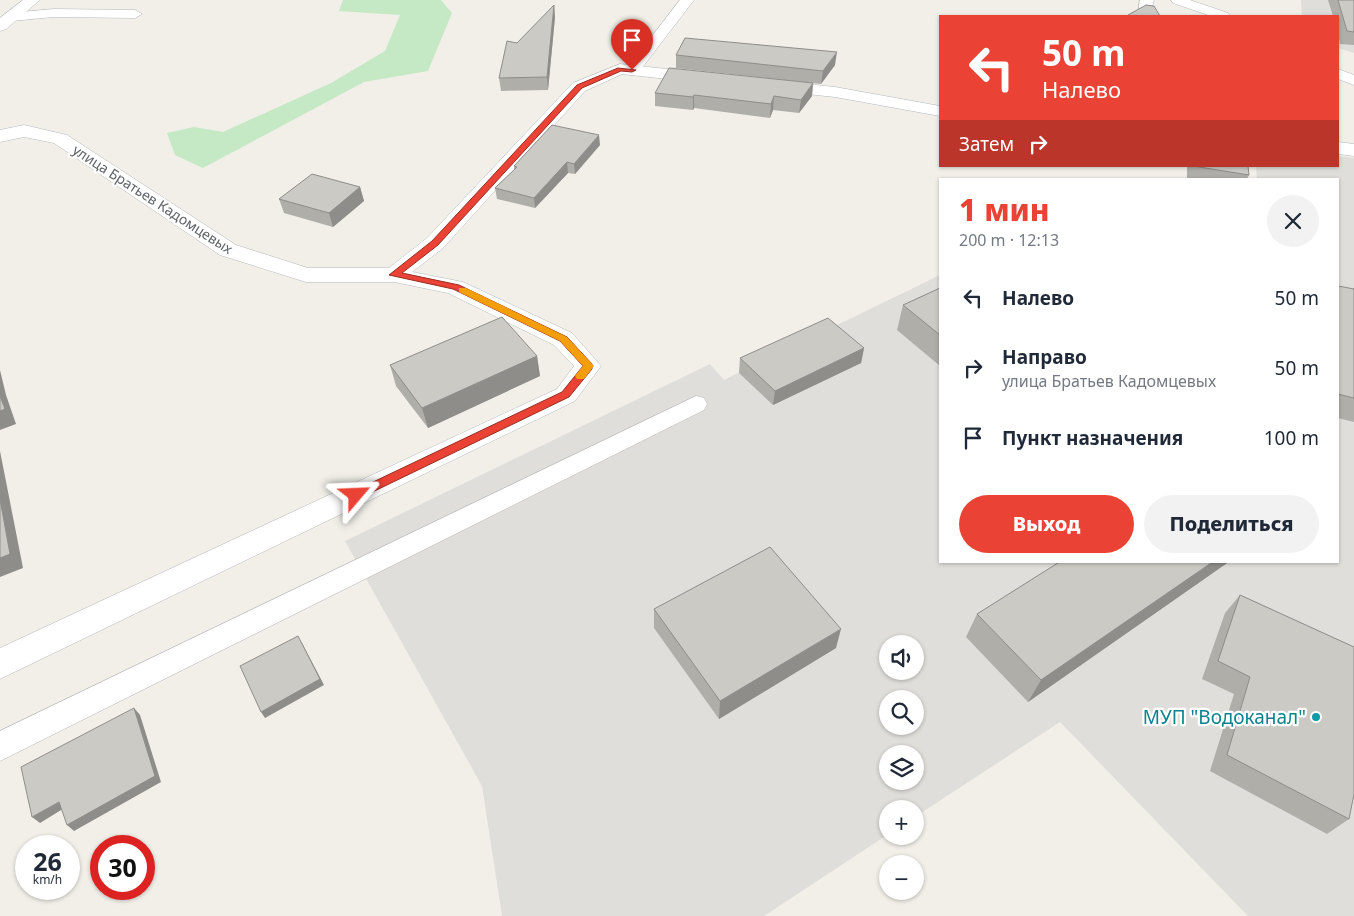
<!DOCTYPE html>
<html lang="ru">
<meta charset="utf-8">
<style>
:root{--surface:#fff;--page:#f2f2f3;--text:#1f2937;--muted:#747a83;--accent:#ea4335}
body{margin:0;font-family:"Noto Sans",sans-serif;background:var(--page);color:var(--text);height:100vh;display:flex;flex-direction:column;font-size:19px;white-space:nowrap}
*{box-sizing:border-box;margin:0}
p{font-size:16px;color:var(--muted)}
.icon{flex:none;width:28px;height:28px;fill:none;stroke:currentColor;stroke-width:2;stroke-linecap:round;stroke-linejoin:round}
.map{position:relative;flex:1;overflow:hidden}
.drawer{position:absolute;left:939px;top:178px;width:400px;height:385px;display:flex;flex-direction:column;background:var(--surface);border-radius:0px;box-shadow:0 1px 4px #0004}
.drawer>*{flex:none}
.guide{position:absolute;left:939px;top:15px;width:400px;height:152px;border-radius:0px;box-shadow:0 1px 4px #0004;background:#ea4335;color:#fff;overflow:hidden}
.controls{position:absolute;left:879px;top:635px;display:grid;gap:10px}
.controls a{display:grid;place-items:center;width:45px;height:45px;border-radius:50%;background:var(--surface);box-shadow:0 1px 4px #0004;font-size:25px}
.speed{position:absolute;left:15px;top:835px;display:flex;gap:10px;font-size:25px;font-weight:700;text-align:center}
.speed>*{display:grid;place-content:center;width:65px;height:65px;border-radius:50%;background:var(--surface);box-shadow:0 1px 4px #0004;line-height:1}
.speed small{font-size:12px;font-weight:400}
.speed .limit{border:8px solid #d22;background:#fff;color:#111}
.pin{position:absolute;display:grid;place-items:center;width:42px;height:42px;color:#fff;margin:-51px -21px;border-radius:50% 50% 50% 0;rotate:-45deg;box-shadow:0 0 5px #0007}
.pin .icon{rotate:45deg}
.me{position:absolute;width:55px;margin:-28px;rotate:64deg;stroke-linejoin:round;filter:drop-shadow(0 0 4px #0008)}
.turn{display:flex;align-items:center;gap:18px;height:105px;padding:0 20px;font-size:22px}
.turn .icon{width:65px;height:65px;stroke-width:2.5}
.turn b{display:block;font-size:35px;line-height:42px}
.then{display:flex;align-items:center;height:48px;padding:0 20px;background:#0003;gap:10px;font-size:19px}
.round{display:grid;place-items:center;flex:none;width:52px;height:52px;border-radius:26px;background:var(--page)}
.head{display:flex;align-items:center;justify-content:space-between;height:85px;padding:0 20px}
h1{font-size:30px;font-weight:800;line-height:38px;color:var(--accent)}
.action{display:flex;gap:10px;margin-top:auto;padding:10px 20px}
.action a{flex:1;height:58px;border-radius:30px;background:var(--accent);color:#fff;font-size:20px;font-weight:800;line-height:58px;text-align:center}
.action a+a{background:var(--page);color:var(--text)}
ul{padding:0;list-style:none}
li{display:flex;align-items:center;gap:15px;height:70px;padding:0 20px}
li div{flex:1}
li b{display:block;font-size:19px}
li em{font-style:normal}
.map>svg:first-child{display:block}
.industrial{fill:#e0deda;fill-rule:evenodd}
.green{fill:#c5e8c5}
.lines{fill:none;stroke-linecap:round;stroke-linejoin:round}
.service-casing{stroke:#b5b8bc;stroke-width:1}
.minor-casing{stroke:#b5b8bc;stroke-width:1}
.service{fill:#fff;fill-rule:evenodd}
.minor{fill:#fff;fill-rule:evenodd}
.wall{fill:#afaea9}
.shaded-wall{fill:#8f8d8a}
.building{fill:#cccac5;stroke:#8f8d8a}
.route{fill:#ea4335;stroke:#982c22}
.slow{fill:#f59e0b}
.culture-dot{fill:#0f9aa8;stroke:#fff;stroke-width:2}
.labels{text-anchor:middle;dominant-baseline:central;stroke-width:4.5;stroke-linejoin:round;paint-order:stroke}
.far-street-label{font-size:14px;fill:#5f6368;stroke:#fff}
.near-culture-label{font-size:19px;fill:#0d838f;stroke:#fff;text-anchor:end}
</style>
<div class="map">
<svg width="1354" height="916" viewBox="0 0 1354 916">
<rect width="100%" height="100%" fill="#f1efe8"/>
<path class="industrial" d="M 1301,0 L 1354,0 L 1354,53 L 1338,48 L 1338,16 L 1302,16 Z
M 1338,156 L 1354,158 L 1354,916 L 1248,916 L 1060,722 L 915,817 L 915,809 L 888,809 L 887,835 L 764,916 L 502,916 L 482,786 L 345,541 L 710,364 L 724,380 L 940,275 L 940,561 L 1338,561 L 1338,179 L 1257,179 L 1256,166 L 1338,166 ZM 888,644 L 915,644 L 915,671 L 888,671 ZM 888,699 L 915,699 L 915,726 L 888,726 ZM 888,754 L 915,754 L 915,781 L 888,781 Z"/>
<path class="green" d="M 343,0 L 441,0 L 452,13 L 428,71 L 364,82 L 203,168 L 175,155 L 167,133 L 194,127 L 223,132 L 331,83 L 385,51 L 400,15 L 339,11 Z"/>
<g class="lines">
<g class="service-casing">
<path id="service" d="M 680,0 L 694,0 L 638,73 L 628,73 L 626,70 L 628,67 Z
M 1140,0 L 1154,0 L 1150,15 L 1145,16 L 1138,12 Z
M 1171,0 L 1190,0 L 1228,13 L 1230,16 L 1211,16 L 1173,3 Z
M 54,9 L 135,10 L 142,14 L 135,18 L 54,17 L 11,21 L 4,17 L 11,13 Z
M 1338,69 L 1354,75 L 1354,85 L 1338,79 Z
M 696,396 L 704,398 L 707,404 L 704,410 L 0,761 L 0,731 Z"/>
</g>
<g class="minor-casing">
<path id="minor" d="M 23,0 L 40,0 L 6,29 L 0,31 L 0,18 Z
M 620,64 L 704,73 L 710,74 L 713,78 L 710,82 L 704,83 L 622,74 L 585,91 L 443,248 L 412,272 L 463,282 L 572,333 L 601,366 L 575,401 L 0,679 L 0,648 L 557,389 L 574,366 L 554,345 L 448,293 L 394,282 L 306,282 L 220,255 L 54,143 L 24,137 L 0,142 L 0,130 L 24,125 L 67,135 L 236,245 L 308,268 L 389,268 L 427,238 L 573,83 Z
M 776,81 L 835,87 L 940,106 L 940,116 L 835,97 L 770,90 L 767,86 L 770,82 Z
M 1338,142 L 1354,144 L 1354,156 L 1338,154 Z"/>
</g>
<use href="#service" class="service"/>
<use href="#minor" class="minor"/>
</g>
<path class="wall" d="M 1328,0 L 1354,0 L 1354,45 L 1340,44 L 1338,33 L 1338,16 L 1333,16 Z
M 554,5 L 555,17 L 548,90 L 501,91 L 499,78 Z
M 676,55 L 835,65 L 821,84 L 676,68 Z
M 813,83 L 812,96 L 799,113 L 773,110 L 770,118 L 694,108 L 693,110 L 655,106 L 655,93 Z
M 600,145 L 575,174 L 568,173 L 535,208 L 497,199 L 495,188 L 514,170 L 514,166 Z
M 1187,166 L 1248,166 L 1249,175 L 1247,179 L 1190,179 L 1187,178 Z
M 360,187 L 364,201 L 333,227 L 284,213 L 279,199 Z
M 1338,286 L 1354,289 L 1354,422 L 1338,418 Z
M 940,288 L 940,366 L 897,330 L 903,305 Z
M 864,348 L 861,363 L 773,405 L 739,373 L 740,358 Z
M 537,356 L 540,376 L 428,428 L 396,386 L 390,365 Z
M 1061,561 L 1230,561 L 1028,702 L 966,637 L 977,614 Z
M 1240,595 L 1354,647 L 1354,799 L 1353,798 L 1349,819 L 1327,834 L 1210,771 L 1234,694 L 1202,679 L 1225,613 Z
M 654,609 L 836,648 L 719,719 L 654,628 Z"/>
<path class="shaded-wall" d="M 554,5 L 555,17 L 548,90 L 547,77 Z
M 837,52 L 835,65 L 821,84 L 823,71 Z
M 813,83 L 812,96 L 799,113 L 801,100 Z
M 694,95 L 694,108 L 693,110 L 693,97 Z
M 774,96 L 773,110 L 770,118 L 771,104 Z
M 599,135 L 600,145 L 575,174 L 574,164 Z
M 567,162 L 568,173 L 535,208 L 534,198 Z
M 360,187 L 364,201 L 333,227 L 329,213 Z
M 864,348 L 861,363 L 773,405 L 775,391 Z
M 537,356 L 540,376 L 428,428 L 422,408 Z
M 0,370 L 6,395 L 16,424 L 0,430 Z
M 0,451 L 23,568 L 0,577 Z
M 1214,561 L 1230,561 L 1028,702 L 1041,680 Z
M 841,629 L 836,648 L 719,719 L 720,701 Z
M 302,643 L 324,685 L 265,718 L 261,712 Z
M 134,708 L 140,715 L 161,782 L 74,831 L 67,825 Z
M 59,802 L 66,807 L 40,823 L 32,817 Z"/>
<path class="building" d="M 1338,0 L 1354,0 L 1354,32 L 1347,31 Z
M 554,5 L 547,77 L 499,78 L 507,41 L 517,43 Z
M 1146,5 L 1154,6 L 1160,16 L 1129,16 L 1128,15 Z
M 685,38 L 837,52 L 823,71 L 676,55 Z
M 669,68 L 813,83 L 801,100 L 774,96 L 771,104 L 694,95 L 693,97 L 655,93 Z
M 552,125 L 599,135 L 574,164 L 567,162 L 534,198 L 495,188 L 517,167 L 514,166 Z
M 1193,166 L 1248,166 L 1249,175 Z
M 312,174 L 360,187 L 329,213 L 279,199 Z
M 1338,286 L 1354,289 L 1354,398 L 1338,394 Z
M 940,288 L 940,335 L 903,305 Z
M 502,317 L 537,356 L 422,408 L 390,365 Z
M 828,318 L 864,348 L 775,391 L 740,358 Z
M 0,396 L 5,409 L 0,411 Z
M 0,499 L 10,554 L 0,558 Z
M 770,547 L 841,629 L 720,701 L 654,609 Z
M 1061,561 L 1214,561 L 1041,680 L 977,614 Z
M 1240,595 L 1354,647 L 1354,794 L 1349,819 L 1227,755 L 1250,677 L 1218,661 Z
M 298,636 L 320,679 L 261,712 L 240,666 Z
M 134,708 L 155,776 L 67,825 L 59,802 L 32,817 L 21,767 Z"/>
<path class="route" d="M 618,68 L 636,70 L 632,72 L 621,71 L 582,88 L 438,245 L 402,273 L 459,285 L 567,337 L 592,364 L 592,369 L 569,397 L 360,498 L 352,498 L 352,492 L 562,392 L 583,366 L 560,341 L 453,289 L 389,275 L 432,241 L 577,85 Z"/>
<path class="slow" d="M 459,288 L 466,288 L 567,337 L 594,366 L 584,379 L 577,379 L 575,376 L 583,366 L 560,341 L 459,292 Z"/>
<circle class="culture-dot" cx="1316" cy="717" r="5"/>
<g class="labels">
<g class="far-street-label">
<text transform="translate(153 199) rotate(33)">улица Братьев Кадомцевых</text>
</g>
<g class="near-culture-label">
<text x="1306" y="717">МУП "Водоканал"</text>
</g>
</g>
</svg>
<div class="controls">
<a><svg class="icon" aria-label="sound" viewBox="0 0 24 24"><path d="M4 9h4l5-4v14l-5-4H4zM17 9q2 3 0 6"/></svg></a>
<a><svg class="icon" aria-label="search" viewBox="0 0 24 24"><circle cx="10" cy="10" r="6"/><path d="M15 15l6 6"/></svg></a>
<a><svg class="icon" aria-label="layers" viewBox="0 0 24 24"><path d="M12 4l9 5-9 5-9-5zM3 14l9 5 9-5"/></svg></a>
<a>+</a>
<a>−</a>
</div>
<div class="speed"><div>26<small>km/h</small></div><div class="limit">30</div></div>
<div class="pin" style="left:632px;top:70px;background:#d93025"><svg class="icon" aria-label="arrive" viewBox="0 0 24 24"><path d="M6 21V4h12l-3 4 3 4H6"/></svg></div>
<svg class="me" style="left:356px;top:495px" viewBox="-20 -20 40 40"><path d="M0-17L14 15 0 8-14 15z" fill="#ea4335" stroke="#fff" stroke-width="4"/></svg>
<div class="guide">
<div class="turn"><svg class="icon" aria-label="left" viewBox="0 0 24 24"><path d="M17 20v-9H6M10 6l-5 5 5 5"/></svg><div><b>50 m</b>Налево</div></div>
<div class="then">Затем<svg class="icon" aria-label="right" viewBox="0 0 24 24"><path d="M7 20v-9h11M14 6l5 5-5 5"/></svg></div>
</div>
<section class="drawer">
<div class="head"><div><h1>1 мин</h1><p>200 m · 12:13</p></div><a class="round"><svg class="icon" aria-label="close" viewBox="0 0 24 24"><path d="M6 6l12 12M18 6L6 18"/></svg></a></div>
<ul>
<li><svg class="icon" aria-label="left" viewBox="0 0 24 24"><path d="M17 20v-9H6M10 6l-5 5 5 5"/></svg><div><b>Налево</b></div><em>50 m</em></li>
<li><svg class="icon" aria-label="right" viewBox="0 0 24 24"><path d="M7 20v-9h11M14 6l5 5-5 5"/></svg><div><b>Направо</b><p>улица Братьев Кадомцевых</p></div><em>50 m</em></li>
<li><svg class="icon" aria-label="arrive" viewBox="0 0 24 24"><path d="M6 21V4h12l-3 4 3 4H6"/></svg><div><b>Пункт назначения</b></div><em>100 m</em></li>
</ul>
<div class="action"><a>Выход</a><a>Поделиться</a></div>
</section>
</div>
